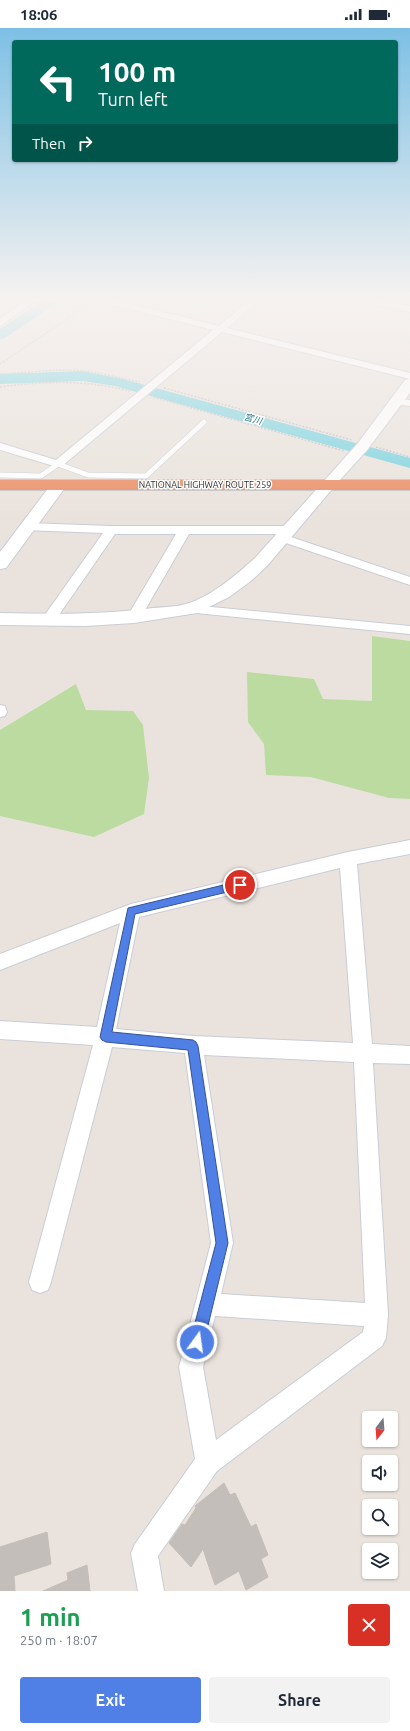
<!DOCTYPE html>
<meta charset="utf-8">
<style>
:root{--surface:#fff;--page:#f2f2f3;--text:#1f2937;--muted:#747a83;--accent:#507fe5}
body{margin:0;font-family:Ubuntu,"Noto Sans JP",sans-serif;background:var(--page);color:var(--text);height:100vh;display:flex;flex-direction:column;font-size:15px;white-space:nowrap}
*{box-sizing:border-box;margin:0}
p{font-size:13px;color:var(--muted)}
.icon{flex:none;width:22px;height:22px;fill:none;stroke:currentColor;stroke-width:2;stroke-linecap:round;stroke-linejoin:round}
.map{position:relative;height:1563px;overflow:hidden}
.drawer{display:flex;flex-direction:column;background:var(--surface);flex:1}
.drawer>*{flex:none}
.hud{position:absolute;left:12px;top:12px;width:386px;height:122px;border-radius:4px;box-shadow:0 1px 3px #0004;background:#00695c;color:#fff;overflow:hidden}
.needle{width:26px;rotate:197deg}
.buttons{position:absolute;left:362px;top:1383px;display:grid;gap:8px}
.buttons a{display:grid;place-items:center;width:36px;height:36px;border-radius:4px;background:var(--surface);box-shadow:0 1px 3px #0004;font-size:20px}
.pin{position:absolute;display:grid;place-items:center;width:34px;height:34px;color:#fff;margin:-17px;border:2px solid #fff;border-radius:50%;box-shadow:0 1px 4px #0007}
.me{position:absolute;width:44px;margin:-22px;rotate:14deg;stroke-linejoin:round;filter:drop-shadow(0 0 3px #0008)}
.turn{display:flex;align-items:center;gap:14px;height:84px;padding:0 20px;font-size:18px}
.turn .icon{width:52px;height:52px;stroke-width:2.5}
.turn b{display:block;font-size:28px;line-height:34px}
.then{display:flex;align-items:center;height:38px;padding:0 20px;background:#0003;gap:8px;font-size:15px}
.round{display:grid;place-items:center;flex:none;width:42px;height:42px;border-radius:4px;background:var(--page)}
.headline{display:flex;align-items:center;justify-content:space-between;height:68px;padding:0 20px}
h1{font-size:24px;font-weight:700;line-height:30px;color:#1e9e55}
.button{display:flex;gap:8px;margin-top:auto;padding:8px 20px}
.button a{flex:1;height:46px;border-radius:4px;background:var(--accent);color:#fff;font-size:16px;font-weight:700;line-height:46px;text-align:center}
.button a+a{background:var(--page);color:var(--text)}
.status{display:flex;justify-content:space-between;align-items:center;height:28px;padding:0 20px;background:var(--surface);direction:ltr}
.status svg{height:11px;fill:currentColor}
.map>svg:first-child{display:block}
.green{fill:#bbdba0}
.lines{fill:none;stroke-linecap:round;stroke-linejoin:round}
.river{fill:#7cd3e0;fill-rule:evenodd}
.building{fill:#c3beb9;stroke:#c5beb7}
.lane-casing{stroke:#c9cdd6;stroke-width:6}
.street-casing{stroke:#c9cdd6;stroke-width:2}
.secondary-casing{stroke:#c9cdd6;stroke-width:2}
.highway-casing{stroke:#c3c3c3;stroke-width:2}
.path{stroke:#c3c3c3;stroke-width:1.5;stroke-dasharray:2 1.5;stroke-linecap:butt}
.lane{stroke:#fff;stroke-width:5}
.street{fill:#fff;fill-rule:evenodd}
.secondary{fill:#fff;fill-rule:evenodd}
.highway{fill:#eb8f67;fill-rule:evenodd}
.route{fill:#507fe5;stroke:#345395}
.labels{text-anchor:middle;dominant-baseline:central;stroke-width:3;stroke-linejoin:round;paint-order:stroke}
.far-water-label{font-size:9px;font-style:italic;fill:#1d738b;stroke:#fff}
.far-street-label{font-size:9px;fill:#2a2a2a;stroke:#fff}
</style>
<div class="status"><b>18:06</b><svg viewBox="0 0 49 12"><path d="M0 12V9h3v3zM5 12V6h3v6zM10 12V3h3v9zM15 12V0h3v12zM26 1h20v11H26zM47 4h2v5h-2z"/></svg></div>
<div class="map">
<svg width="410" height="1563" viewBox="0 0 410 1563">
<rect width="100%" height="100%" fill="#eae3dd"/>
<path class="green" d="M 372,608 L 410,613 L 410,771 L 389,770 L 311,749 L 266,747 L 264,716 L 248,694 L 247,644 L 314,651 L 323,671 L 372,673 Z
M 76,656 L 86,682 L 133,683 L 143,697 L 149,750 L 144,786 L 94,809 L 0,788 L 0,702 Z"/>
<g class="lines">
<path class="river" d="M 44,272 L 61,272 L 5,310 L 0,311 L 0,301 Z
M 83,343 L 123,351 L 410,430 L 410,440 L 115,358 L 83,353 L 0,356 L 0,346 Z"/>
</g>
<path class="building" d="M 224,1455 L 230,1467 L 235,1465 L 251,1499 L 256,1496 L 268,1527 L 261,1531 L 268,1549 L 246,1562 L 239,1543 L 215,1557 L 203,1521 L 191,1539 L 169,1515 L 182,1496 L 185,1497 L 196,1480 L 195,1478 Z
M 47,1504 L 51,1536 L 14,1548 L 15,1563 L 0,1563 L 0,1519 Z
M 87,1537 L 90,1563 L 43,1563 L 68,1552 L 67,1545 Z"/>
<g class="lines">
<g class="lane-casing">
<path id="lane" d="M 0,447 L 41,448 L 58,436 L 88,447 L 146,448 L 204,394"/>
</g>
<g class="street-casing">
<path id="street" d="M 26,272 L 36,272 L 0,298 L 0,291 Z
M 101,272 L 116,272 L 219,298 L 250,272 L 259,272 L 227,300 L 410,345 L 410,351 L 222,304 L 62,438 L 54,438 L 0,422 L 0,415 L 56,432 L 213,302 L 102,274 Z
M 365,272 L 381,272 L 410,278 L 410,284 L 366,274 Z
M 397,371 L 410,372 L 410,378 L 393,376 L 392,374 Z
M 27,495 L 111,498 L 287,498 L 293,502 L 291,505 L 282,506 L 410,549 L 410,557 L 277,512 L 275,509 L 280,506 L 189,506 L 141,589 L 139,592 L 129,592 L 127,589 L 176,506 L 115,506 L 54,594 L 44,594 L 42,591 L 103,505 L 23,502 L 21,499 L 23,496 Z
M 191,577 L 410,598 L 410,606 L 186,584 L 184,581 L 186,578 Z
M 0,677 L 5,678 L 7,684 L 5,688 L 0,689 Z
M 410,812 L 410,826 L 357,836 L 372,1016 L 410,1018 L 410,1036 L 373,1035 L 388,1287 L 386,1310 L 382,1318 L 217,1443 L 158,1528 L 164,1563 L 138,1563 L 131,1525 L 135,1516 L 195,1431 L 179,1339 L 211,1215 L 185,1025 L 112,1019 L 51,1254 L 48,1262 L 40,1265 L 32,1262 L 29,1254 L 93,1017 L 0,1011 L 0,993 L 97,999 L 120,895 L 0,942 L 0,926 L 131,876 L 348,824 ZM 340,840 L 353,1015 L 193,1008 L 116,1001 L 139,889 ZM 204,1027 L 354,1034 L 365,1275 L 221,1266 L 233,1215 ZM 215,1288 L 364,1298 L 363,1304 L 216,1412 L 203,1339 Z"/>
</g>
<g class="secondary-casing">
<path id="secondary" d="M 410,351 L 410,365 L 368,421 L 339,453 L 267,538 L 251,553 L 229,569 L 197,585 L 134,595 L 85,598 L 0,597 L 0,585 C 51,586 102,587 153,580 C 164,579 176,579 186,576 C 211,569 236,547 255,530 L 358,415 L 405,352 Z
M 59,452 L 65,454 L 67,457 L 6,540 L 0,541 L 0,524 L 53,454 Z"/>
</g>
<g class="highway-casing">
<path id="highway" d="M 0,452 L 410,452 L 410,462 L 0,462 Z"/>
</g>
<path class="path" d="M 0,336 L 95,272
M 0,346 L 58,342 L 89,343 L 140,354
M 0,359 C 44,353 87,352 130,363
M 164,360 L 352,412
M 153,369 L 344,423
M 376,419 L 410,429"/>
<use href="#lane" class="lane"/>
<use href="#street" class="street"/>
<use href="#secondary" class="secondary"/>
<use href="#highway" class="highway"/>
</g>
<linearGradient id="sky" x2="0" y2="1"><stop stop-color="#7dc0e5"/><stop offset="0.55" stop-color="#f6f2f0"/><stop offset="1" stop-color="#f6f2f0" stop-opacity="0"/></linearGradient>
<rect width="410" height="491" fill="url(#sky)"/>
<path class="route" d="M 240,853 L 244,857 L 240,861 L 135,886 L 112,1004 L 193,1012 L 196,1014 L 198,1018 L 228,1215 L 204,1314 L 202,1318 L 197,1320 L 192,1318 L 190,1314 L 216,1215 L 188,1022 L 106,1014 L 102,1012 L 100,1009 L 128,880 Z"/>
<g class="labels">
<g class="far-water-label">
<text transform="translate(253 391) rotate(15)">宮川</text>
</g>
<g class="far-street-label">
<text x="205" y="457">NATIONAL HIGHWAY ROUTE 259</text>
</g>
</g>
</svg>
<div class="buttons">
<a><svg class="needle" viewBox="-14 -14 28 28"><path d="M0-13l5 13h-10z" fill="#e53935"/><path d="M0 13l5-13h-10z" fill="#747a83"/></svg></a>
<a><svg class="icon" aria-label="sound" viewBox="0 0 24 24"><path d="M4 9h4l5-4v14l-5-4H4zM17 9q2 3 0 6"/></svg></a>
<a><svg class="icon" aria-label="search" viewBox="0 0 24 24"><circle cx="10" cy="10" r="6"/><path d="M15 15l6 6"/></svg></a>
<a><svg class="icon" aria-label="layers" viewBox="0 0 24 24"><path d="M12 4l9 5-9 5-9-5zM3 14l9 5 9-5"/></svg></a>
</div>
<div class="pin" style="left:240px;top:857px;background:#d93025"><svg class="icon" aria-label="arrive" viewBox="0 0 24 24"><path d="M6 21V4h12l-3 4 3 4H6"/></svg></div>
<svg class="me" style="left:197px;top:1314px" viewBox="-20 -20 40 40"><circle r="17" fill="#507fe5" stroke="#fff" stroke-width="3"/><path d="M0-11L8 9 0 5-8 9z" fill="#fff"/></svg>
<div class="hud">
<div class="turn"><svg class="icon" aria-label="left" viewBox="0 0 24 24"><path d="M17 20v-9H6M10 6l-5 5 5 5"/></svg><div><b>100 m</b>Turn left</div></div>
<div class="then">Then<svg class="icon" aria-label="right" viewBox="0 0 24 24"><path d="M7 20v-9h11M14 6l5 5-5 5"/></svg></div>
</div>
</div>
<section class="drawer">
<div class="headline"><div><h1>1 min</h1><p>250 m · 18:07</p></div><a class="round" style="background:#d93025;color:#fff"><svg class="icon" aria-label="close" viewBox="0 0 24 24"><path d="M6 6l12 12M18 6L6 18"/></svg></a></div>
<div class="button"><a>Exit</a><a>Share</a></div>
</section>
